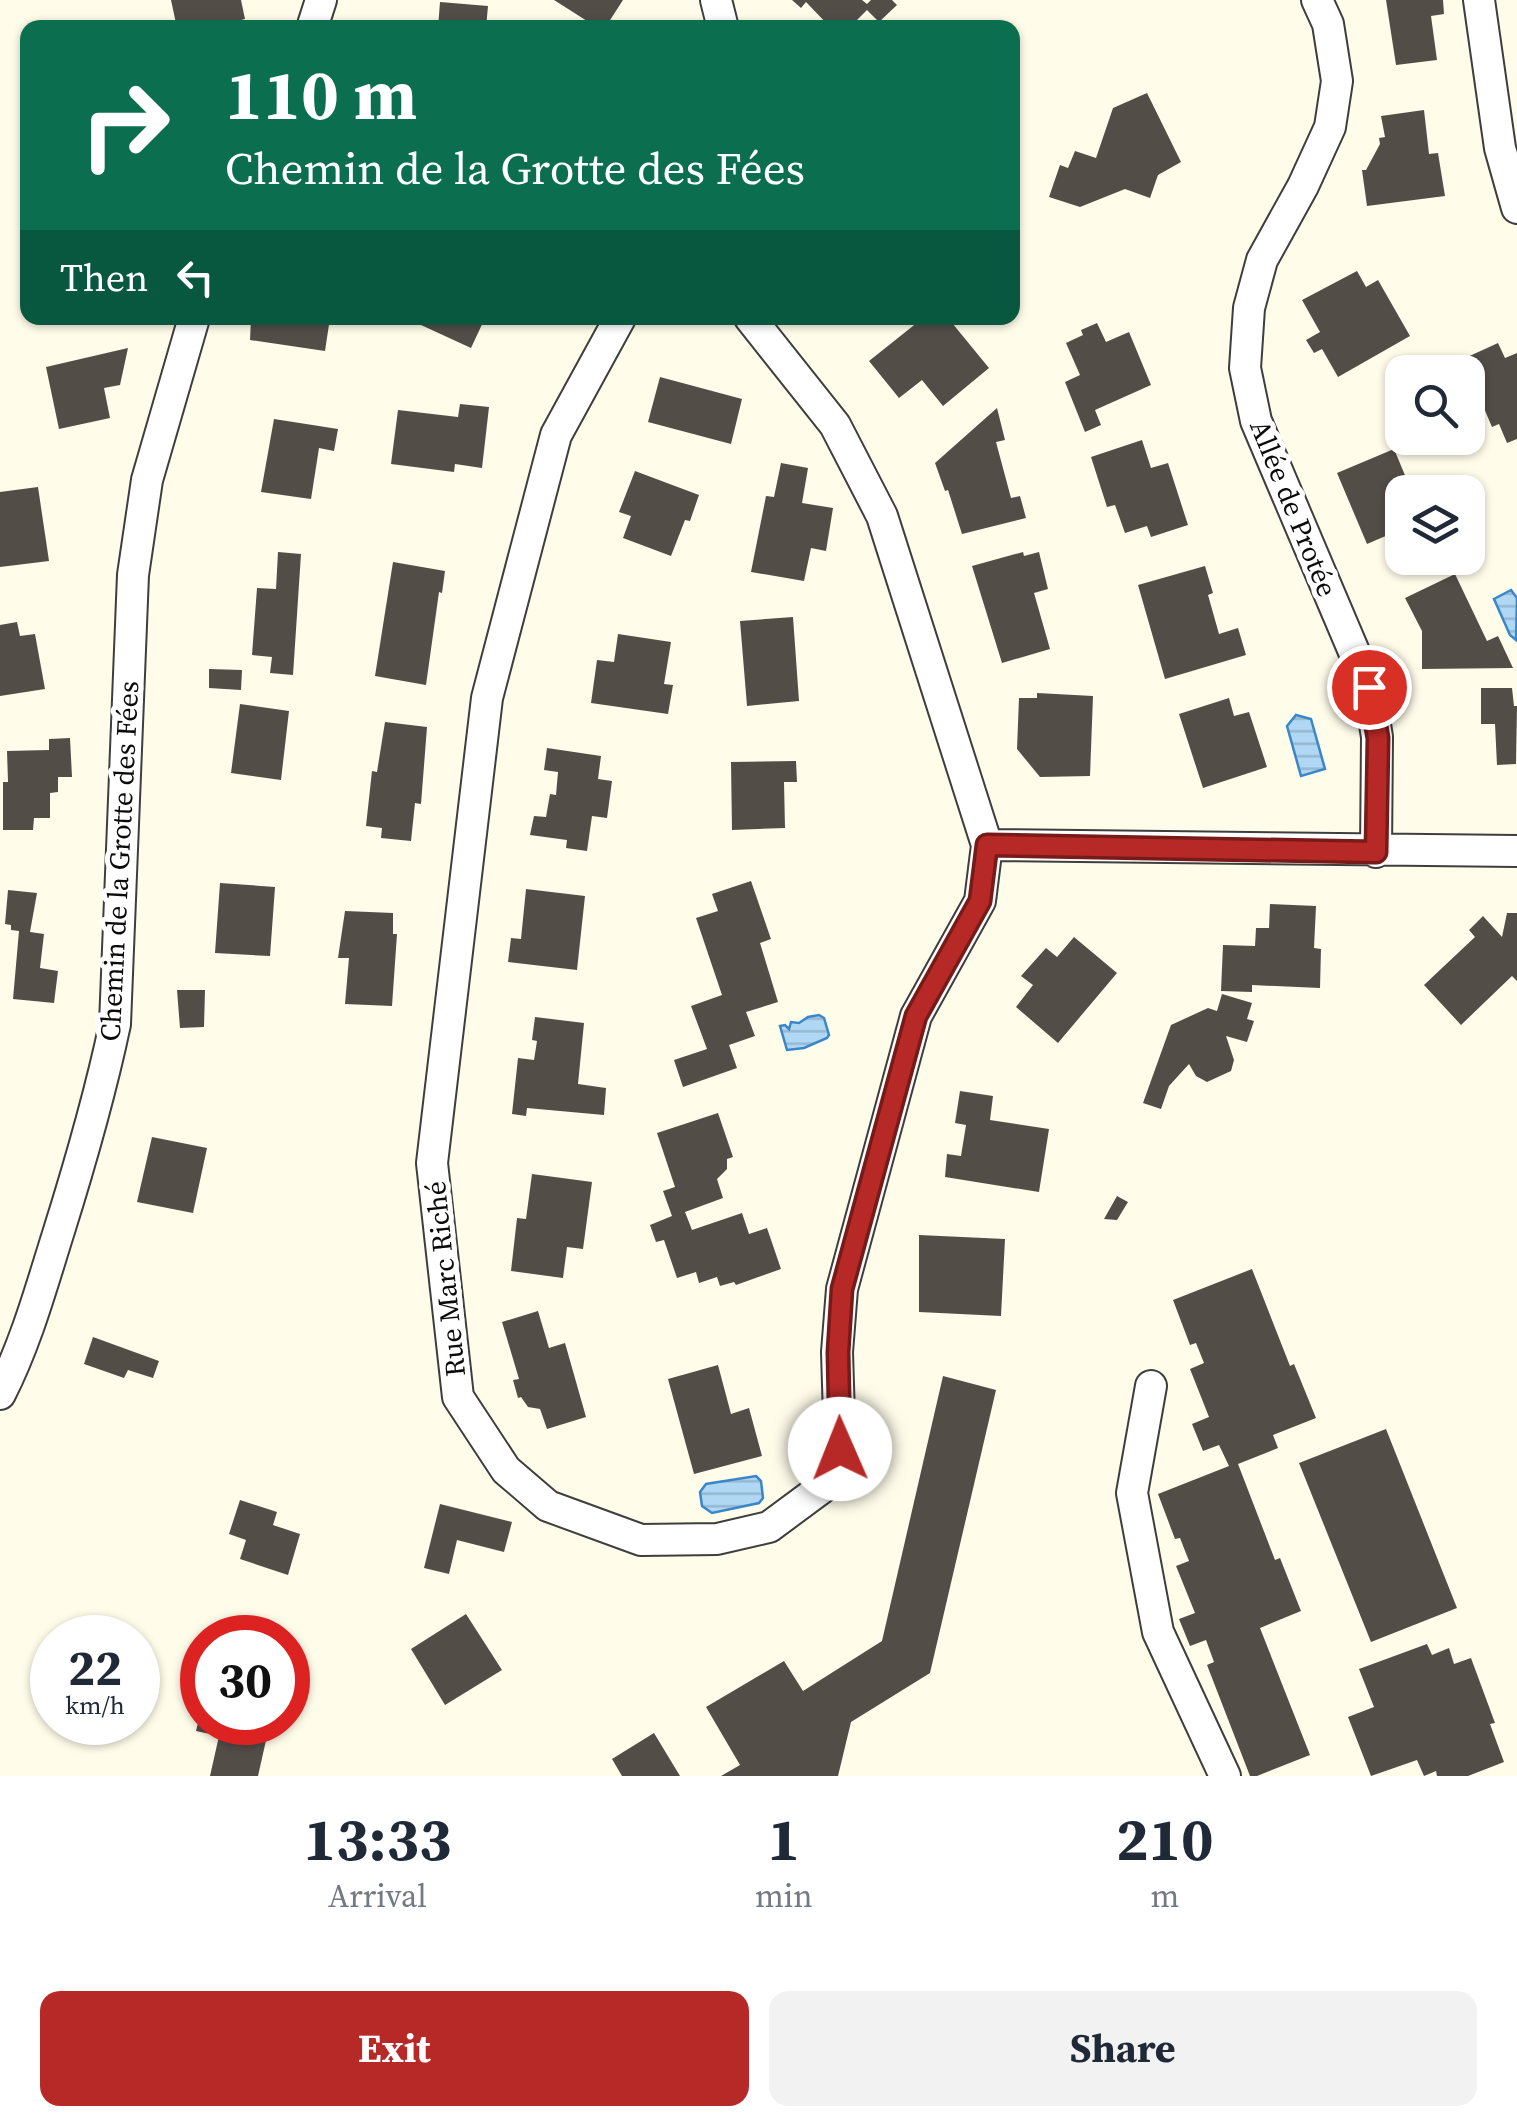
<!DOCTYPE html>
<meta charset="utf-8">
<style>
:root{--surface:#fff;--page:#f2f2f3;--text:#1f2937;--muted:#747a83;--accent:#b72927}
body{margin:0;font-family:"Source Serif 4",serif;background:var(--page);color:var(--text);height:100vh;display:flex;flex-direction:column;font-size:38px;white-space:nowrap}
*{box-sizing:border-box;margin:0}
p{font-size:32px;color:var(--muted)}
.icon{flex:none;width:55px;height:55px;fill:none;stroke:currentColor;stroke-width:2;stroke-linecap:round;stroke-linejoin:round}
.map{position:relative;height:1776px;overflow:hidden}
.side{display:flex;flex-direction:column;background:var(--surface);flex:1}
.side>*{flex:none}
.guide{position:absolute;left:20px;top:20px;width:1000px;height:305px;border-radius:20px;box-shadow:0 2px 8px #0004;background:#0b6e4f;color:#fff;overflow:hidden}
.buttons{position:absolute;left:1385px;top:355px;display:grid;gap:20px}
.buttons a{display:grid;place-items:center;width:100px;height:100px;border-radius:20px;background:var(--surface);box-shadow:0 2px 8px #0004;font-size:50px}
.speed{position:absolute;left:30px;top:1615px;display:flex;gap:20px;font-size:50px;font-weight:700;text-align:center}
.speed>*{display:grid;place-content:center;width:130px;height:130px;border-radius:50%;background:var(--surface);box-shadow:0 2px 8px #0004;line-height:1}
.speed small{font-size:25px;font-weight:400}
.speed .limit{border:15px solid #d22;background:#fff;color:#111}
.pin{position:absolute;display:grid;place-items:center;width:85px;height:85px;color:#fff;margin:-42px;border:5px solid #fff;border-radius:50%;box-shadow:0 2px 10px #0007}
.me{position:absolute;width:110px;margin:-55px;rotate:359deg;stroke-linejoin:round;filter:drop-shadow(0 0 8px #0008)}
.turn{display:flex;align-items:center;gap:35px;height:210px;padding:0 40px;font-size:45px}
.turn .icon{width:130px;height:130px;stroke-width:2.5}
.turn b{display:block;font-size:70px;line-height:85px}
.then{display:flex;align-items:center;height:95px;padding:0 40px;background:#0003;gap:20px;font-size:38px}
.eta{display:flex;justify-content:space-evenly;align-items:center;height:170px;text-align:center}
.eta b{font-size:60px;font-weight:700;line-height:70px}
.action{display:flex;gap:20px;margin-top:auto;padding:20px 40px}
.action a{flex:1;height:115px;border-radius:20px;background:var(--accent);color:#fff;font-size:40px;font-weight:700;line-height:115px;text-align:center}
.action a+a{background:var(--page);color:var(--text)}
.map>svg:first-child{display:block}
.water{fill:url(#water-rules);stroke:#3987c9;stroke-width:2.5}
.building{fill:#534d48}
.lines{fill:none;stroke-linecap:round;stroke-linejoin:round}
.minor-casing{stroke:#3e3e3e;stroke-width:34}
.minor{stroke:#fff;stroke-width:30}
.route-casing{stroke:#771b19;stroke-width:25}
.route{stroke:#b72927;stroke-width:18}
.labels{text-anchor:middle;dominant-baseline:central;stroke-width:10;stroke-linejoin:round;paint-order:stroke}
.street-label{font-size:28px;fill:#0b0b0b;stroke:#fff}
</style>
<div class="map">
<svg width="1517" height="1776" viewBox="0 0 1517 1776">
<defs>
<pattern id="water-rules" width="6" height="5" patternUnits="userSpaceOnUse" patternTransform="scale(2.5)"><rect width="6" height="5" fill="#b0d7f4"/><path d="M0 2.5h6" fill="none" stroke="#96b7d0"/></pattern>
</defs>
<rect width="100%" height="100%" fill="#fffcea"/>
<path class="water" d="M 1511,590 L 1517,598 L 1516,640 L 1510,635 L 1494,599 Z
M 1296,715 L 1311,719 L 1325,769 L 1301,776 L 1287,726 Z
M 819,1015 L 824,1018 L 829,1035 L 827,1038 L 804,1048 L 787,1050 L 780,1026 L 785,1025 L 789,1029 L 791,1022 L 799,1023 L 808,1017 Z
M 756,1476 L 761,1481 L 763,1498 L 759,1503 L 712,1513 L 702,1506 L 700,1492 L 706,1484 Z"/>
<path class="building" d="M 171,0 L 241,0 L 245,19 L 241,20 L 242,28 L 177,28 Z
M 554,0 L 623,0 L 605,28 L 598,28 Z
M 792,0 L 862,0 L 867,4 L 871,0 L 892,0 L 897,5 L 879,22 L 867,10 L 849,28 L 831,28 L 806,2 L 801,8 Z
M 1386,0 L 1443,0 L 1444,14 L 1431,16 L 1437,60 L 1396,65 Z
M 440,2 L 488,6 L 486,28 L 438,28 Z
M 1147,93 L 1181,162 L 1158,175 L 1150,198 L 1125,189 L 1080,207 L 1049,197 L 1060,165 L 1068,168 L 1075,151 L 1096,158 L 1113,108 Z
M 1424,110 L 1429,154 L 1438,153 L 1445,196 L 1367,206 L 1362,170 L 1366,170 L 1380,144 L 1379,138 L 1385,137 L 1381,116 Z
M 1357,271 L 1366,287 L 1378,280 L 1410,336 L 1338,377 L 1322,349 L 1314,353 L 1306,340 L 1320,332 L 1302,300 Z
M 251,318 L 330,318 L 325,351 L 250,340 Z
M 424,318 L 485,318 L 471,348 L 421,325 Z
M 923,318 L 948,318 L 989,368 L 943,406 L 922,380 L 899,398 L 869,361 Z
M 1097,323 L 1106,342 L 1129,332 L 1151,385 L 1095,410 L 1101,425 L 1085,432 L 1065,382 L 1080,375 L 1066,343 L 1083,335 L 1081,330 Z
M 1498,343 L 1505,358 L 1517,353 L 1517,439 L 1507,443 L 1499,424 L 1492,427 L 1463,359 Z
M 128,348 L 120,385 L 104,388 L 110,418 L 59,429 L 46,367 Z
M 660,377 L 742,399 L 731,444 L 648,422 Z
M 460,404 L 489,407 L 482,468 L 455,464 L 454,472 L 391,464 L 398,410 L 458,417 Z
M 997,408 L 1005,440 L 996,442 L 1011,498 L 1020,496 L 1026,518 L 962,534 L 948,490 L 945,491 L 935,463 Z
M 274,419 L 338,429 L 334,451 L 319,448 L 311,499 L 261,492 Z
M 1142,440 L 1151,468 L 1168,463 L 1188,525 L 1151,537 L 1147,526 L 1125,533 L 1115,505 L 1107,507 L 1091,457 Z
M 1394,449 L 1412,492 L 1402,492 L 1402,529 L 1367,544 L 1337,473 Z
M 781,463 L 808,468 L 802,503 L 833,508 L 826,551 L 811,548 L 804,581 L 751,572 L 766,496 L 774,497 Z
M 635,471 L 699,495 L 690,521 L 685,520 L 671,556 L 623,538 L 631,516 L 619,512 Z
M 38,487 L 49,561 L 0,567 L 0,492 Z
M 278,552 L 301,554 L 293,675 L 270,673 L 272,657 L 252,655 L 257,588 L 276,589 Z
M 1023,552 L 1024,556 L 1039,552 L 1048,589 L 1034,593 L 1050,649 L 1002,663 L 972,566 Z
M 393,562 L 445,571 L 442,593 L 439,592 L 426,685 L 375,676 Z
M 1205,566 L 1213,593 L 1208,595 L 1219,634 L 1238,628 L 1246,655 L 1165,679 L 1138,585 Z
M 1455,574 L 1487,641 L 1498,636 L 1513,668 L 1422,669 L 1422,631 L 1405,598 Z
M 793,617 L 799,701 L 747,706 L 740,621 Z
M 17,622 L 20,636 L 35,634 L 45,689 L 0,696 L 0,625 Z
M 618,634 L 671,642 L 664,684 L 673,685 L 668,714 L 591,703 L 597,660 L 614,662 Z
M 209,669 L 242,670 L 241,690 L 209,688 Z
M 1481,688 L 1512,688 L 1514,706 L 1517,706 L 1516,764 L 1497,765 L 1495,724 L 1481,724 Z
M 1037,693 L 1093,696 L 1090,776 L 1040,777 L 1017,749 L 1019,698 L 1037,698 Z
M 1229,698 L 1234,716 L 1249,712 L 1267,767 L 1203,788 L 1179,714 Z
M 240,704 L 289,711 L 281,780 L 231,773 Z
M 385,722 L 427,727 L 421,804 L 415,803 L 411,841 L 381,838 L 382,828 L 366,826 L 372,771 L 377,772 Z
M 70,738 L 72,777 L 58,777 L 58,792 L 50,793 L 50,818 L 34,818 L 33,830 L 3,830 L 3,782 L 8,782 L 7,751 L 49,750 L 49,739 Z
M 547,748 L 601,756 L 598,779 L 612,781 L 607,818 L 592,816 L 587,851 L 566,848 L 567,840 L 530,835 L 534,816 L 546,817 L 550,794 L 556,795 L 558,772 L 544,770 Z
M 796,761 L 797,782 L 784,782 L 785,828 L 732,830 L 731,762 Z
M 751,881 L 771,939 L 760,943 L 778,1002 L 746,1012 L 755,1036 L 729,1045 L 737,1068 L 683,1087 L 674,1060 L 707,1049 L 691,1006 L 722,995 L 696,918 L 718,911 L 712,894 Z
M 220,883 L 275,887 L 270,956 L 215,953 Z
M 526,889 L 585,896 L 577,970 L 508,962 L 511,938 L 521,939 Z
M 8,890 L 37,893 L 30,932 L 44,934 L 40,968 L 58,971 L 54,1003 L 13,999 L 19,931 L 11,930 L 11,925 L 5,924 Z
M 1270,904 L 1316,906 L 1314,948 L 1321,949 L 1320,988 L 1252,985 L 1252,992 L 1221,991 L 1223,945 L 1255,946 L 1256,928 L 1269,928 Z
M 345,911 L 393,913 L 393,934 L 397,934 L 392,1006 L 345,1004 L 349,958 L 338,958 Z
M 1507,913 L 1517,913 L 1517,981 L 1512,976 L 1461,1025 L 1424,985 L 1475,937 L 1469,930 L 1483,916 L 1502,937 Z
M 1074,937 L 1117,973 L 1058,1043 L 1016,1007 L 1033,985 L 1021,976 L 1046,948 L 1057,957 Z
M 177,990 L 205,990 L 204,1027 L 180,1028 Z
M 1222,994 L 1252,1003 L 1247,1019 L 1254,1021 L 1247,1042 L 1226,1036 L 1234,1060 L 1231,1071 L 1207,1082 L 1196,1076 L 1189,1064 L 1169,1086 L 1161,1109 L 1143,1103 L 1171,1025 L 1208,1008 L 1217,1011 Z
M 535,1017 L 584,1023 L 578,1084 L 606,1088 L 604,1115 L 527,1108 L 526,1116 L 512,1114 L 518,1058 L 534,1060 L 537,1041 L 532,1040 Z
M 960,1091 L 993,1096 L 990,1120 L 1049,1129 L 1039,1192 L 945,1177 L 947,1154 L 961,1156 L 966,1125 L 955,1123 Z
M 718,1113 L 733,1157 L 727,1159 L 727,1169 L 717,1179 L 723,1198 L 685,1212 L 692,1230 L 742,1213 L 749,1234 L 767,1228 L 781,1269 L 736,1285 L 734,1282 L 720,1286 L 717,1277 L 699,1283 L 696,1272 L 677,1278 L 664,1240 L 656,1242 L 650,1225 L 672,1216 L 663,1191 L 675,1187 L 657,1133 Z
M 152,1137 L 207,1148 L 193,1213 L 137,1202 Z
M 532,1174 L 592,1182 L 583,1249 L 567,1247 L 563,1278 L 511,1271 L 517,1218 L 526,1219 Z
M 1117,1196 L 1128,1202 L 1117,1220 L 1104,1219 Z
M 919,1235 L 1005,1239 L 1001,1316 L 919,1312 Z
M 1252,1269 L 1290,1366 L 1294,1364 L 1316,1418 L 1273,1435 L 1278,1448 L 1238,1464 L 1275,1560 L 1280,1558 L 1301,1611 L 1260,1628 L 1310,1755 L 1257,1776 L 1250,1776 L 1207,1665 L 1214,1662 L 1206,1640 L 1190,1646 L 1179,1619 L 1195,1613 L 1176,1566 L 1189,1561 L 1180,1538 L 1175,1539 L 1158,1494 L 1229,1466 L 1219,1445 L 1203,1451 L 1192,1424 L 1209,1417 L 1190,1369 L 1204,1363 L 1196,1343 L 1190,1345 L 1173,1300 Z
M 538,1311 L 549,1348 L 565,1343 L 586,1417 L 547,1429 L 540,1409 L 528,1407 L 521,1397 L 518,1398 L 513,1380 L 519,1379 L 502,1322 Z
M 93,1337 L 159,1361 L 153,1378 L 128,1370 L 124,1378 L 84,1364 Z
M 718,1365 L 731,1414 L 749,1408 L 762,1456 L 694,1474 L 668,1379 Z
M 943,1376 L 996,1390 L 930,1673 L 851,1722 L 838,1776 L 721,1776 L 740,1765 L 706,1707 L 784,1661 L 803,1691 L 882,1641 Z
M 1386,1429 L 1457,1608 L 1371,1642 L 1299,1463 Z
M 240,1500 L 277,1512 L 273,1525 L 300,1534 L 288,1575 L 240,1559 L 246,1540 L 229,1534 Z
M 440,1504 L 512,1522 L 504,1552 L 457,1540 L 449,1574 L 424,1568 Z
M 466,1614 L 502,1670 L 445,1705 L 411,1649 Z
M 1427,1644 L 1432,1655 L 1449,1648 L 1454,1664 L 1471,1658 L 1495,1723 L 1490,1724 L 1504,1762 L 1468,1776 L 1437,1776 L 1436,1771 L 1424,1776 L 1417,1760 L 1371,1776 L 1348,1717 L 1374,1707 L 1359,1669 Z
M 201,1711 L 202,1722 L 275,1722 L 273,1727 L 269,1727 L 258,1776 L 210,1776 L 219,1736 L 196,1731 Z
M 654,1733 L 680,1776 L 622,1776 L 612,1759 Z"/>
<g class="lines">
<g class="minor-casing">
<path id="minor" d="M 716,0 L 723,28
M 1317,0 L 1328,24 L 1337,81 L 1330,127 L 1303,186 L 1262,260 L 1249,308 L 1245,368 L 1256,421 L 1369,687 L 1377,737 L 1376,852
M 1479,0 L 1500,148 L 1517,208
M 312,28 L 321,0
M 620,318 L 556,435 L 487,698 L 432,1163 L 458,1397 L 506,1470 L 548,1506 L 641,1540 L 717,1539 L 769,1527 L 823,1487 L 840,1449 L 837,1352 L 842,1289 L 916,1016 L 980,901 L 987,845
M 750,318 L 835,425 L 882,516 L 987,845 L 1517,851
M 1151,1386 L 1132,1493 L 1158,1632 L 1225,1776
M 0,1394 C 26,1343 41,1288 58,1234 C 80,1164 100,1095 115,1024 L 133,575 L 147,480 L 194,318"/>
</g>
<use href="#minor" class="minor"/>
</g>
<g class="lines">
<g class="route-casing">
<path id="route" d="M 840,1449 L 838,1352 L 842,1289 L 916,1016 L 980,901 L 987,845 L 1376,852 L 1378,738 L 1369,687"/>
</g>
<use href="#route" class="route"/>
</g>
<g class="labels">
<g class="street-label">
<text transform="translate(1294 508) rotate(68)">Allée de Protée</text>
<text transform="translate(119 861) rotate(-87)">Chemin de la Grotte des Fées</text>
<text transform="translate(445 1279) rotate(-96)">Rue Marc Riché</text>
</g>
</g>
</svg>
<div class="buttons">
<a><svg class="icon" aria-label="search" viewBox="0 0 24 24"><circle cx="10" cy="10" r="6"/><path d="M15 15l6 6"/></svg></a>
<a><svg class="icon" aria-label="layers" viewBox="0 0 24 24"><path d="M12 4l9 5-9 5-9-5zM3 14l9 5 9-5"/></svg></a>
</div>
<div class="speed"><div>22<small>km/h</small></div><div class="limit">30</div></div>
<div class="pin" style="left:1369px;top:687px;background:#d93025"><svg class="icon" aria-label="arrive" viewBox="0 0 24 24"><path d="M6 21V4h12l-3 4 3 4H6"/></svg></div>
<svg class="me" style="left:840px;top:1449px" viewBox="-20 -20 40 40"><circle r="19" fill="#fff"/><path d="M0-13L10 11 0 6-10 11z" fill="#b72927"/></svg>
<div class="guide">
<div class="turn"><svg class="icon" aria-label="right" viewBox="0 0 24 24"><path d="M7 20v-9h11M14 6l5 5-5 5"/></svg><div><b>110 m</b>Chemin de la Grotte des Fées</div></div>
<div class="then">Then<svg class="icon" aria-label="left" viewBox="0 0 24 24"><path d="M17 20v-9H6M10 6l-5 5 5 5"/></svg></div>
</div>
</div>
<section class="side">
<div class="eta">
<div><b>13:33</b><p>Arrival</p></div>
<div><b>1</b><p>min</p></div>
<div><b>210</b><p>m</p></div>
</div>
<div class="action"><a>Exit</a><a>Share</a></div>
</section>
